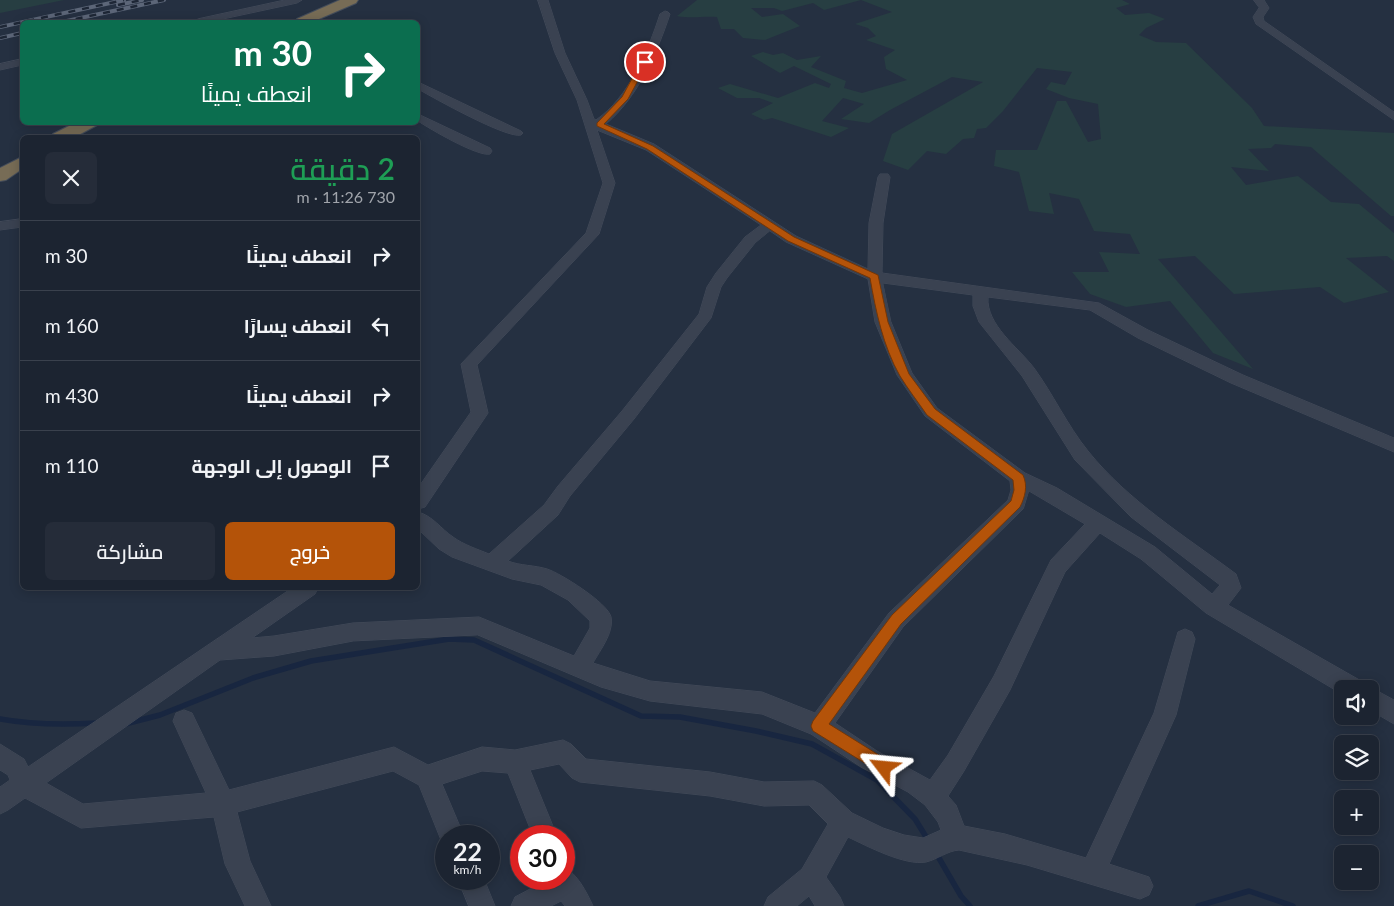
<!DOCTYPE html>
<html lang="ar">
<meta charset="utf-8">
<style>
:root{--surface:#1c2431;--page:#252c39;--text:#f1f3f6;--muted:#a0a4ab;--line:#3a414d;--accent:#b45309}
body{margin:0;font-family:Lato,Cairo,sans-serif;background:var(--page);color:var(--text);direction:rtl;height:100vh;display:flex;flex-direction:column;font-size:19px;white-space:nowrap}
*{box-sizing:border-box;margin:0}
p{font-size:16px;color:var(--muted)}
.icon{flex:none;width:28px;height:28px;fill:none;stroke:currentColor;stroke-width:2;stroke-linecap:round;stroke-linejoin:round}
.map{position:relative;flex:1;overflow:hidden;direction:ltr}
.sheet{position:absolute;left:20px;top:135px;width:400px;height:455px;display:flex;flex-direction:column;background:var(--surface);border-radius:8px;box-shadow:0 2px 12px #0003,0 0 0 1px var(--line);direction:rtl}
.sheet>*{flex:none}
.banner{position:absolute;left:20px;top:20px;width:400px;height:105px;border-radius:8px;box-shadow:0 2px 12px #0003,0 0 0 1px var(--line);direction:rtl;background:#0b6e4f;color:#fff;overflow:hidden}
.buttons{position:absolute;left:1334px;top:680px;display:grid;gap:10px}
.buttons a{display:grid;place-items:center;width:45px;height:45px;border-radius:8px;background:var(--surface);box-shadow:0 2px 12px #0003,0 0 0 1px var(--line);font-size:25px}
.speed{position:absolute;left:435px;top:825px;display:flex;gap:10px;font-size:25px;font-weight:700;text-align:center}
.speed>*{display:grid;place-content:center;width:65px;height:65px;border-radius:50%;background:var(--surface);box-shadow:0 2px 12px #0003,0 0 0 1px var(--line);line-height:1}
.speed small{font-size:12px;font-weight:400}
.speed .limit{border:8px solid #d22;background:#fff;color:#111}
.pin{position:absolute;display:grid;place-items:center;width:42px;height:42px;color:#fff;margin:-21px;border:2px solid #fff;border-radius:50%;box-shadow:0 1px 5px #0007}
.me{position:absolute;width:55px;margin:-28px;rotate:299deg;stroke-linejoin:round;filter:drop-shadow(0 0 4px #0008)}
.turn{display:flex;align-items:center;gap:18px;height:105px;padding:0 25px;font-size:22px}
.turn .icon{width:65px;height:65px;stroke-width:2.5}
.turn b{display:block;font-size:35px;line-height:42px}
.round{display:grid;place-items:center;flex:none;width:52px;height:52px;border-radius:8px;background:var(--page)}
.overview{display:flex;align-items:center;justify-content:space-between;height:85px;padding:0 25px}
h1{font-size:30px;font-weight:600;line-height:38px;color:#1e9e55}
.cta{display:flex;gap:10px;margin-top:auto;padding:10px 25px}
.cta a{flex:1;height:58px;border-radius:8px;background:var(--accent);color:#fff;font-size:20px;font-weight:600;line-height:58px;text-align:center}
.cta a+a{background:var(--page);color:var(--text)}
ul{padding:0;list-style:none}
li{display:flex;align-items:center;gap:15px;height:70px;padding:0 25px;border-top:1px solid var(--line)}
li div{flex:1}
li b{display:block;font-size:19px}
li em{font-style:normal}
.map>svg:first-child{display:block}
.green{fill:#273e42}
.lines{fill:none;stroke-linecap:round;stroke-linejoin:round}
.stream{stroke:#182640;stroke-width:5.5}
.minor-casing{stroke:#434b5a;stroke-width:1}
.highway-casing{stroke:#444d5b;stroke-width:2}
.minor{fill:#3a4251;fill-rule:evenodd}
.highway{fill:#776c56;fill-rule:evenodd}
.rail-casing{stroke:#5c6678;stroke-width:4}
.rail{stroke:#1e2736;stroke-width:2.5;stroke-dasharray:7;stroke-linecap:butt}
.route{fill:#b45309;stroke:#753606}
</style>
<div class="map">
<svg width="1394" height="906" viewBox="0 0 1394 906">
<rect width="100%" height="100%" fill="#253041"/>
<path class="green" d="M 0,0 L 64,0 L 0,13 Z
M 697,0 L 1122,0 L 1130,4 L 1116,8 L 1125,15 L 1149,13 L 1165,19 L 1146,28 L 1139,35 L 1156,42 L 1186,43 L 1252,108 L 1264,126 L 1394,133 L 1394,216 L 1391,216 L 1311,147 L 1275,144 L 1271,148 L 1248,149 L 1269,171 L 1231,167 L 1246,185 L 1298,176 L 1331,202 L 1359,204 L 1394,233 L 1394,261 L 1387,256 L 1346,258 L 1389,292 L 1344,303 L 1320,287 L 1234,294 L 1195,256 L 1158,259 L 1253,369 L 1213,353 L 1170,301 L 1126,307 L 1090,294 L 1072,272 L 1109,272 L 1099,252 L 1140,254 L 1130,234 L 1094,231 L 1079,199 L 1049,193 L 1054,214 L 1029,211 L 1019,172 L 994,166 L 996,150 L 1037,150 L 1057,101 L 1066,101 L 1088,142 L 1101,139 L 1098,104 L 1069,98 L 1046,89 L 1051,82 L 1065,85 L 1072,72 L 1037,68 L 1003,111 L 986,128 L 977,129 L 974,138 L 963,139 L 946,154 L 927,151 L 908,170 L 883,161 L 892,134 L 983,82 L 952,77 L 890,110 L 869,123 L 841,119 L 864,104 L 843,98 L 822,121 L 849,128 L 831,137 L 772,118 L 764,120 L 751,114 L 773,103 L 759,98 L 737,98 L 718,88 L 730,84 L 778,98 L 815,83 L 829,88 L 831,84 L 794,66 L 780,73 L 751,56 L 763,52 L 773,55 L 783,53 L 797,60 L 821,56 L 811,67 L 846,81 L 844,88 L 862,93 L 907,80 L 886,69 L 884,57 L 895,50 L 866,40 L 876,36 L 868,28 L 855,24 L 892,12 L 861,0 L 824,10 L 813,3 L 782,11 L 774,8 L 751,8 L 762,17 L 783,14 L 800,26 L 765,40 L 743,38 L 734,29 L 721,29 L 717,17 C 702,16 692,19 677,16 Z"/>
<g class="lines">
<path class="stream" d="M 0,719 C 33,725 64,725 97,723
M 125,724 L 160,715 L 253,678 L 311,661 L 449,639 L 474,640 L 641,716 L 680,717 L 756,731 L 812,744 L 877,780 L 915,819 L 928,840
M 936,853 L 961,896 L 970,906
M 1198,906 L 1249,891 L 1293,906"/>
<g class="minor-casing">
<path id="minor" d="M 285,0 L 302,0 L 297,3 L 209,22 L 193,22 L 198,19 Z
M 538,0 L 548,0 L 565,53 L 587,100 L 594,119 L 596,120 C 629,97 648,51 660,14 L 665,11 L 668,12 L 670,14 C 657,53 638,97 606,124 L 654,144 L 796,236 L 868,269 L 869,223 L 878,177 L 880,174 L 888,174 L 890,177 L 883,223 L 882,273 L 1099,303 L 1148,330 L 1243,375 L 1394,438 L 1394,452 L 1231,383 L 1138,338 L 1090,310 L 988,297 C 986,325 1018,347 1034,368 C 1053,394 1067,425 1088,451 C 1128,501 1185,536 1236,574 L 1241,588 L 1228,605 L 1363,682 L 1366,689 L 1342,689 L 1342,694 L 1206,613 L 1141,559 L 1100,533 L 1065,572 L 1010,690 L 964,771 L 948,796 L 956,805 L 964,826 L 1005,834 L 1086,858 L 1154,713 L 1178,632 L 1185,629 L 1192,632 L 1195,639 L 1176,715 L 1109,864 L 1149,877 L 1153,886 L 1149,895 L 1140,899 L 1027,865 L 959,850 C 947,851 938,859 926,862 C 905,866 867,846 848,837 L 826,877 L 840,897 L 844,906 L 815,906 L 809,896 L 797,906 L 764,906 L 768,897 L 802,869 L 828,824 L 809,805 L 764,806 L 710,796 L 580,782 L 572,778 L 559,764 L 530,770 L 557,836 L 533,836 L 508,773 L 482,771 L 442,784 L 464,836 L 446,836 L 446,846 L 443,845 L 419,785 L 393,771 L 237,812 L 250,861 L 271,906 L 245,906 L 225,864 L 214,817 L 81,828 L 25,798 L 8,810 L 0,814 L 0,787 L 10,780 L 8,775 L 0,770 L 0,744 L 24,759 L 28,767 L 292,588 L 318,588 L 315,594 L 252,638 L 274,636 L 353,623 L 479,617 L 574,656 L 590,628 L 590,621 L 568,600 L 541,585 L 512,579 L 452,557 L 439,549 L 418,529 L 418,512 C 433,516 441,529 453,537 C 464,545 477,549 489,554 L 544,505 L 558,486 L 622,411 L 699,314 L 707,287 L 716,273 L 745,237 L 761,225 L 646,150 L 597,130 L 615,183 L 599,234 L 477,365 L 488,413 L 425,507 L 418,509 L 418,488 L 471,412 L 461,364 L 586,233 L 603,183 L 577,100 L 555,53 ZM 770,231 L 786,242 L 868,279 L 875,322 L 897,375 L 925,416 L 1010,481 L 1011,490 L 1008,500 L 889,613 L 815,713 L 762,692 L 650,681 L 593,663 C 600,650 614,633 611,617 C 608,603 560,573 547,569 C 534,565 521,566 508,561 L 558,515 L 570,496 L 634,419 L 711,318 L 721,287 L 727,278 L 755,243 ZM 883,283 L 973,295 L 973,306 L 979,322 L 1022,376 L 1075,460 L 1131,517 L 1220,585 L 1212,594 L 1155,547 L 1057,488 L 1025,473 L 937,408 L 912,373 L 891,322 ZM 1029,491 L 1085,524 L 1051,560 L 994,676 L 948,755 L 930,780 L 877,751 L 835,723 L 903,627 L 1023,509 ZM 478,635 L 601,687 L 650,701 L 762,714 L 811,734 L 861,767 L 908,792 L 925,805 L 938,822 L 941,830 L 923,838 L 904,835 L 883,828 L 852,813 L 822,785 L 814,781 L 764,782 L 710,772 L 586,759 L 571,744 L 563,740 L 515,750 L 482,747 L 428,765 L 394,747 L 229,790 L 192,713 L 184,710 L 176,713 L 173,721 L 206,793 L 83,804 L 46,783 L 220,660 L 274,656 L 353,641 Z
M 1254,0 L 1264,0 L 1269,8 L 1263,17 L 1264,21 L 1394,112 L 1394,120 L 1256,24 L 1253,17 L 1259,8 Z
M 22,59 L 22,65 L 0,70 L 0,64 Z
M 418,82 L 521,131 L 523,133 L 521,135 C 507,139 434,98 418,89 Z
M 418,114 L 490,148 L 492,151 L 490,154 C 478,157 430,129 418,121 Z
M 22,219 L 22,227 L 0,230 L 0,222 Z
M 1370,687 L 1394,700 L 1394,724 L 1370,710 L 1370,689 L 1367,689 Z
M 564,867 C 577,873 587,893 593,906 L 565,906 L 561,901 L 551,906 L 511,906 L 515,897 L 549,879 L 564,879 Z
M 458,879 L 484,879 L 495,906 L 469,906 Z"/>
</g>
<g class="highway-casing">
<path id="highway" d="M 340,0 L 358,0 L 356,3 L 312,22 L 295,22 L 297,19 Z
M 77,122 L 99,122 L 97,125 L 73,138 L 51,138 L 53,134 Z
M 22,157 L 22,169 L 6,180 L 0,181 L 0,168 Z"/>
</g>
<use href="#minor" class="minor"/>
<use href="#highway" class="highway"/>
<g class="rail-casing">
<path id="rail" d="M 118,5 L 142,0
M 62,22 L 164,0
M 0,27 L 124,0
M 0,38 L 22,33"/>
</g>
<use href="#rail" class="rail"/>
</g>
<path class="route" d="M 645,60 L 648,62 L 628,99 L 604,124 L 653,146 L 794,237 L 878,275 L 888,322 L 909,374 L 935,409 L 1023,475 C 1028,486 1025,497 1020,507 L 901,624 L 829,724 L 890,762 L 892,768 L 890,773 L 884,775 L 813,731 L 811,726 L 813,721 L 892,615 L 1011,501 L 1014,490 L 1013,480 L 927,415 C 918,402 908,389 900,376 C 883,346 876,312 870,278 L 788,241 L 647,149 L 597,126 L 597,123 L 622,97 L 641,62 Z"/>
</svg>
<div class="buttons">
<a><svg class="icon" aria-label="sound" viewBox="0 0 24 24"><path d="M4 9h4l5-4v14l-5-4H4zM17 9q2 3 0 6"/></svg></a>
<a><svg class="icon" aria-label="layers" viewBox="0 0 24 24"><path d="M12 4l9 5-9 5-9-5zM3 14l9 5 9-5"/></svg></a>
<a>+</a>
<a>−</a>
</div>
<div class="speed"><div>22<small>km/h</small></div><div class="limit">30</div></div>
<div class="pin" style="left:645px;top:62px;background:#d93025"><svg class="icon" aria-label="arrive" viewBox="0 0 24 24"><path d="M6 21V4h12l-3 4 3 4H6"/></svg></div>
<svg class="me" style="left:884px;top:768px" viewBox="-20 -20 40 40"><path d="M0-17L14 15 0 8-14 15z" fill="#b45309" stroke="#fff" stroke-width="4"/></svg>
<div class="banner">
<div class="turn"><svg class="icon" aria-label="right" viewBox="0 0 24 24"><path d="M7 20v-9h11M14 6l5 5-5 5"/></svg><div><b>30 m</b>انعطف يمينًا</div></div>
</div>
<section class="sheet">
<div class="overview"><div><h1>2 دقيقة</h1><p>730 m · 11:26</p></div><a class="round"><svg class="icon" aria-label="close" viewBox="0 0 24 24"><path d="M6 6l12 12M18 6L6 18"/></svg></a></div>
<ul>
<li><svg class="icon" aria-label="right" viewBox="0 0 24 24"><path d="M7 20v-9h11M14 6l5 5-5 5"/></svg><div><b>انعطف يمينًا</b></div><em>30 m</em></li>
<li><svg class="icon" aria-label="left" viewBox="0 0 24 24"><path d="M17 20v-9H6M10 6l-5 5 5 5"/></svg><div><b>انعطف يسارًا</b></div><em>160 m</em></li>
<li><svg class="icon" aria-label="right" viewBox="0 0 24 24"><path d="M7 20v-9h11M14 6l5 5-5 5"/></svg><div><b>انعطف يمينًا</b></div><em>430 m</em></li>
<li><svg class="icon" aria-label="arrive" viewBox="0 0 24 24"><path d="M6 21V4h12l-3 4 3 4H6"/></svg><div><b>الوصول إلى الوجهة</b></div><em>110 m</em></li>
</ul>
<div class="cta"><a>خروج</a><a>مشاركة</a></div>
</section>
</div>
